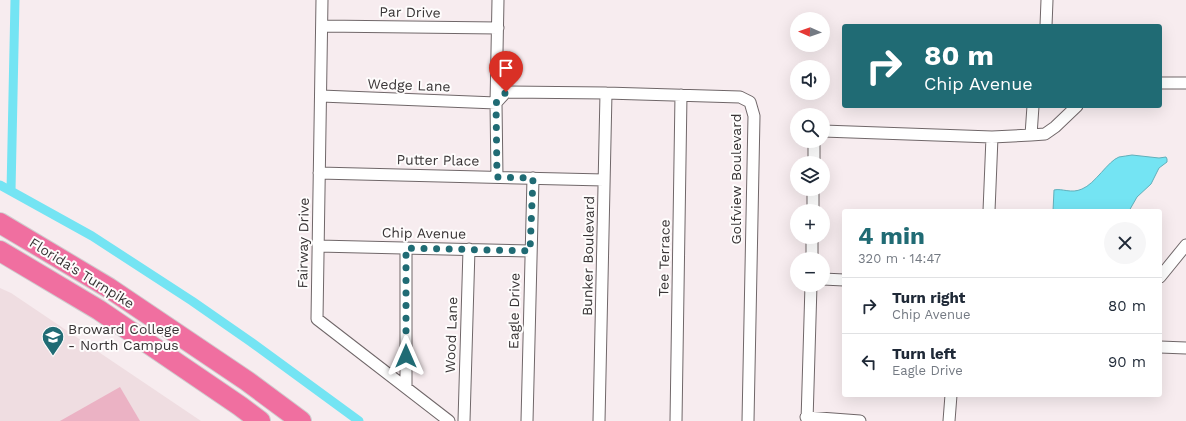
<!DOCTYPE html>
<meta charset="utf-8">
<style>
:root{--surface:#fff;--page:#f6f6f7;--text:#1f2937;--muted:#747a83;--line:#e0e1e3;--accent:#206b74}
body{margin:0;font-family:"Work Sans",sans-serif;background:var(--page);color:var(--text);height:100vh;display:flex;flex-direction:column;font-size:15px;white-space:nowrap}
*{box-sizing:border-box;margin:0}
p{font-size:13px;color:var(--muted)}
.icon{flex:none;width:22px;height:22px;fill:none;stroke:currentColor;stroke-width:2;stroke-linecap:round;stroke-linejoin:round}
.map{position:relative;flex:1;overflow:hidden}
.side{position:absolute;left:842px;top:209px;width:320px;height:188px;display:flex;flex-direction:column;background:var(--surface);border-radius:4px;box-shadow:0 4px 16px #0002}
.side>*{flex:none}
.top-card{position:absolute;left:842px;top:24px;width:320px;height:84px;border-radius:4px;box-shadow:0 4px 16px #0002;background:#206b74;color:#fff;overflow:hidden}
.needle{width:26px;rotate:272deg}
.buttons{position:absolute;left:790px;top:12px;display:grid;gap:8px}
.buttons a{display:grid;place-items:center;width:40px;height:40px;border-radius:50%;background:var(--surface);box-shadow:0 4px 16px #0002;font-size:20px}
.pin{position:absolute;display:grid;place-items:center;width:34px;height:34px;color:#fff;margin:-41px -17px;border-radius:50% 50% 50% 0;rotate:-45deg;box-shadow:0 0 4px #0007}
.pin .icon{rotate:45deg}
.me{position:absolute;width:44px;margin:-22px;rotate:0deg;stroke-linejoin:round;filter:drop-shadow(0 0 3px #0008)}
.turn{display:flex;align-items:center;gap:14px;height:84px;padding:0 16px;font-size:18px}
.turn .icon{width:52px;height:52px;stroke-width:2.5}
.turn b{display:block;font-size:28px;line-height:34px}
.round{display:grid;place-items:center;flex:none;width:42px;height:42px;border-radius:21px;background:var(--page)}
.summary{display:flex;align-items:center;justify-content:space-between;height:68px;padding:0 16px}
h1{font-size:24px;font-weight:700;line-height:30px;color:var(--accent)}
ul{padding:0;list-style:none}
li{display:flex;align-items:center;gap:12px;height:56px;padding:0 16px;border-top:1px solid var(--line)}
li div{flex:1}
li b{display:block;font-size:15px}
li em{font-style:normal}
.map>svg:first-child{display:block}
.built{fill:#efdde1}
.green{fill:#ebb2c4}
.water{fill:#74e4f3;stroke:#62afba}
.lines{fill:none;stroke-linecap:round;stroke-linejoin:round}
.canal{stroke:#74e4f3;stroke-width:9}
.street-casing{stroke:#706769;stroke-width:13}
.highway-casing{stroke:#cfcecf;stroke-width:22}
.street{stroke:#fff;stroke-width:11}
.highway{stroke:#f06fa0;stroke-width:20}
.route{stroke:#206b74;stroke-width:7;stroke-dasharray:0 12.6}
.labels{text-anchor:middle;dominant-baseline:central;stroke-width:4;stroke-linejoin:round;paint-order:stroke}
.street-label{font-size:14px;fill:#383435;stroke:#fefcfc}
.poi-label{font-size:14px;fill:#383435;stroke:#fefcfc;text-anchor:start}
</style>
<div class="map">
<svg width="1186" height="421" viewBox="0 0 1186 421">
<rect width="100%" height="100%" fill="#f7ecef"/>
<path class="built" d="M 0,288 L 11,293 L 201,421 L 0,421 Z"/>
<path class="green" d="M 120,387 L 140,421 L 60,421 Z"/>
<path class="water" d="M 1132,155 L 1159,158 L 1166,157 L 1167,159 L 1167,162 L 1159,168 L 1151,184 L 1137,197 L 1129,211 L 1053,211 L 1054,190 C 1062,188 1071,194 1082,189 C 1095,184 1108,161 1119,157 C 1123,156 1128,156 1132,155 Z"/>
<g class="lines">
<path class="canal" d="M 0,185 L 92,236 L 192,301 L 251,342 L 359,421
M 11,191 L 15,0"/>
<g class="street-casing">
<path id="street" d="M 322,0 L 317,319 L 449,421
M 322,26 L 498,28
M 1046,26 L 1047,0
M 1160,83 L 1186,83
M 321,96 L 496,103 L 506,92 L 606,93 L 740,97 L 750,102 L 754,116 L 748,421
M 823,131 L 992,137 L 1031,135 L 1045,134 L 1055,127 L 1077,106
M 1031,135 L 1033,106
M 814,163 L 814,141
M 319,173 L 604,180
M 497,177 L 496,103 L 498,0
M 813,211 L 813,189
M 989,211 L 992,137
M 318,246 L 530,251
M 812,259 L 812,237
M 1160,277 L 1186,245
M 823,279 L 844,280
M 1160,347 L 1186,348
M 406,387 L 406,248
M 806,417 L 860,421
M 464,421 L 469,249
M 527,421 L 533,178
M 599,421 L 606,93
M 676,421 L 681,95
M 807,421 L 811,285
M 949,421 L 951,395"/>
</g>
<g class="highway-casing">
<path id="highway" d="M 0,223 L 109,288 L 247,381 L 301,421
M 0,251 L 99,310 L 240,406 L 260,421"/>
</g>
<use href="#street" class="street"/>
<use href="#highway" class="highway"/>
</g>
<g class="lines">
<path class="route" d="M 406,356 L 406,248 L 530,251 L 533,178 L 497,177 L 496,103 L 506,92"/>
</g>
<defs>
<g id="university-pin" transform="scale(1.15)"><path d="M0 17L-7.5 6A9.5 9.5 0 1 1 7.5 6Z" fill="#206b74" stroke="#fefcfc"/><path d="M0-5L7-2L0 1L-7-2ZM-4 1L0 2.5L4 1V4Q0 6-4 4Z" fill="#fff"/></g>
</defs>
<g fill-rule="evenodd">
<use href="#university-pin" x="53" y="337"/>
</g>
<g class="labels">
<g class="street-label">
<text transform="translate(410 12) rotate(1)">Par Drive</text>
<text transform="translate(409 85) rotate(2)">Wedge Lane</text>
<text transform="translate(438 160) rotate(1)">Putter Place</text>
<text transform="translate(736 179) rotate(-90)">Golfview Boulevard</text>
<text transform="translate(424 233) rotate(1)">Chip Avenue</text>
<text transform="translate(303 243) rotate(-89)">Fairway Drive</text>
<text transform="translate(588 256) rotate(-89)">Bunker Boulevard</text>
<text transform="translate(664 258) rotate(-89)">Tee Terrace</text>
<text transform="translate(82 273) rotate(32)">Florida's Turnpike</text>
<text transform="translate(514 311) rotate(-89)">Eagle Drive</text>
<text transform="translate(451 335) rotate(-88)">Wood Lane</text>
</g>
<g class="poi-label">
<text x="68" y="329">Broward College<tspan x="68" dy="16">- North Campus</tspan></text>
</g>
</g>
</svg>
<div class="buttons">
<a><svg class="needle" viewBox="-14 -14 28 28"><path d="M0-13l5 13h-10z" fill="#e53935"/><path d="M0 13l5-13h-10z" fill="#747a83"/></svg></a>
<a><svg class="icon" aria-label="sound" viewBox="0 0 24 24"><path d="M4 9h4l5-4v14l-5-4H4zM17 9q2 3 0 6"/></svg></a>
<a><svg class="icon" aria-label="search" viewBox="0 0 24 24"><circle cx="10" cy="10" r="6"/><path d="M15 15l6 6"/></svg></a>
<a><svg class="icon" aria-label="layers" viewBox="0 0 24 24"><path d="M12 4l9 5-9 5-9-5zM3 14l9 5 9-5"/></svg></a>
<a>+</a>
<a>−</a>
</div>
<div class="pin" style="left:506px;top:92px;background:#d93025"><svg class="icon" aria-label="arrive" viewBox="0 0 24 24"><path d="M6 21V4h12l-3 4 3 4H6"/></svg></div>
<svg class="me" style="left:406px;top:356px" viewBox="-20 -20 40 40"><path d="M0-17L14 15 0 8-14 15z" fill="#206b74" stroke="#fff" stroke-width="4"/></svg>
<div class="top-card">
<div class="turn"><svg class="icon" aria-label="right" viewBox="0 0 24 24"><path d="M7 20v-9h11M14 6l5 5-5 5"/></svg><div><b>80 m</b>Chip Avenue</div></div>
</div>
<section class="side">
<div class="summary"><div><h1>4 min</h1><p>320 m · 14:47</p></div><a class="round"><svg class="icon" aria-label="close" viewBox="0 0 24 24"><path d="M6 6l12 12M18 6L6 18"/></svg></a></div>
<ul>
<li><svg class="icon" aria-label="right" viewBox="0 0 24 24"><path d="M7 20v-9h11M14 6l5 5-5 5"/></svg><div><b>Turn right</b><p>Chip Avenue</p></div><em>80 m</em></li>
<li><svg class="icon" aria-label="left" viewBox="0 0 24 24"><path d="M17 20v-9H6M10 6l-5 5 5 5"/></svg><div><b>Turn left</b><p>Eagle Drive</p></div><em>90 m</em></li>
</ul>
</section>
</div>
